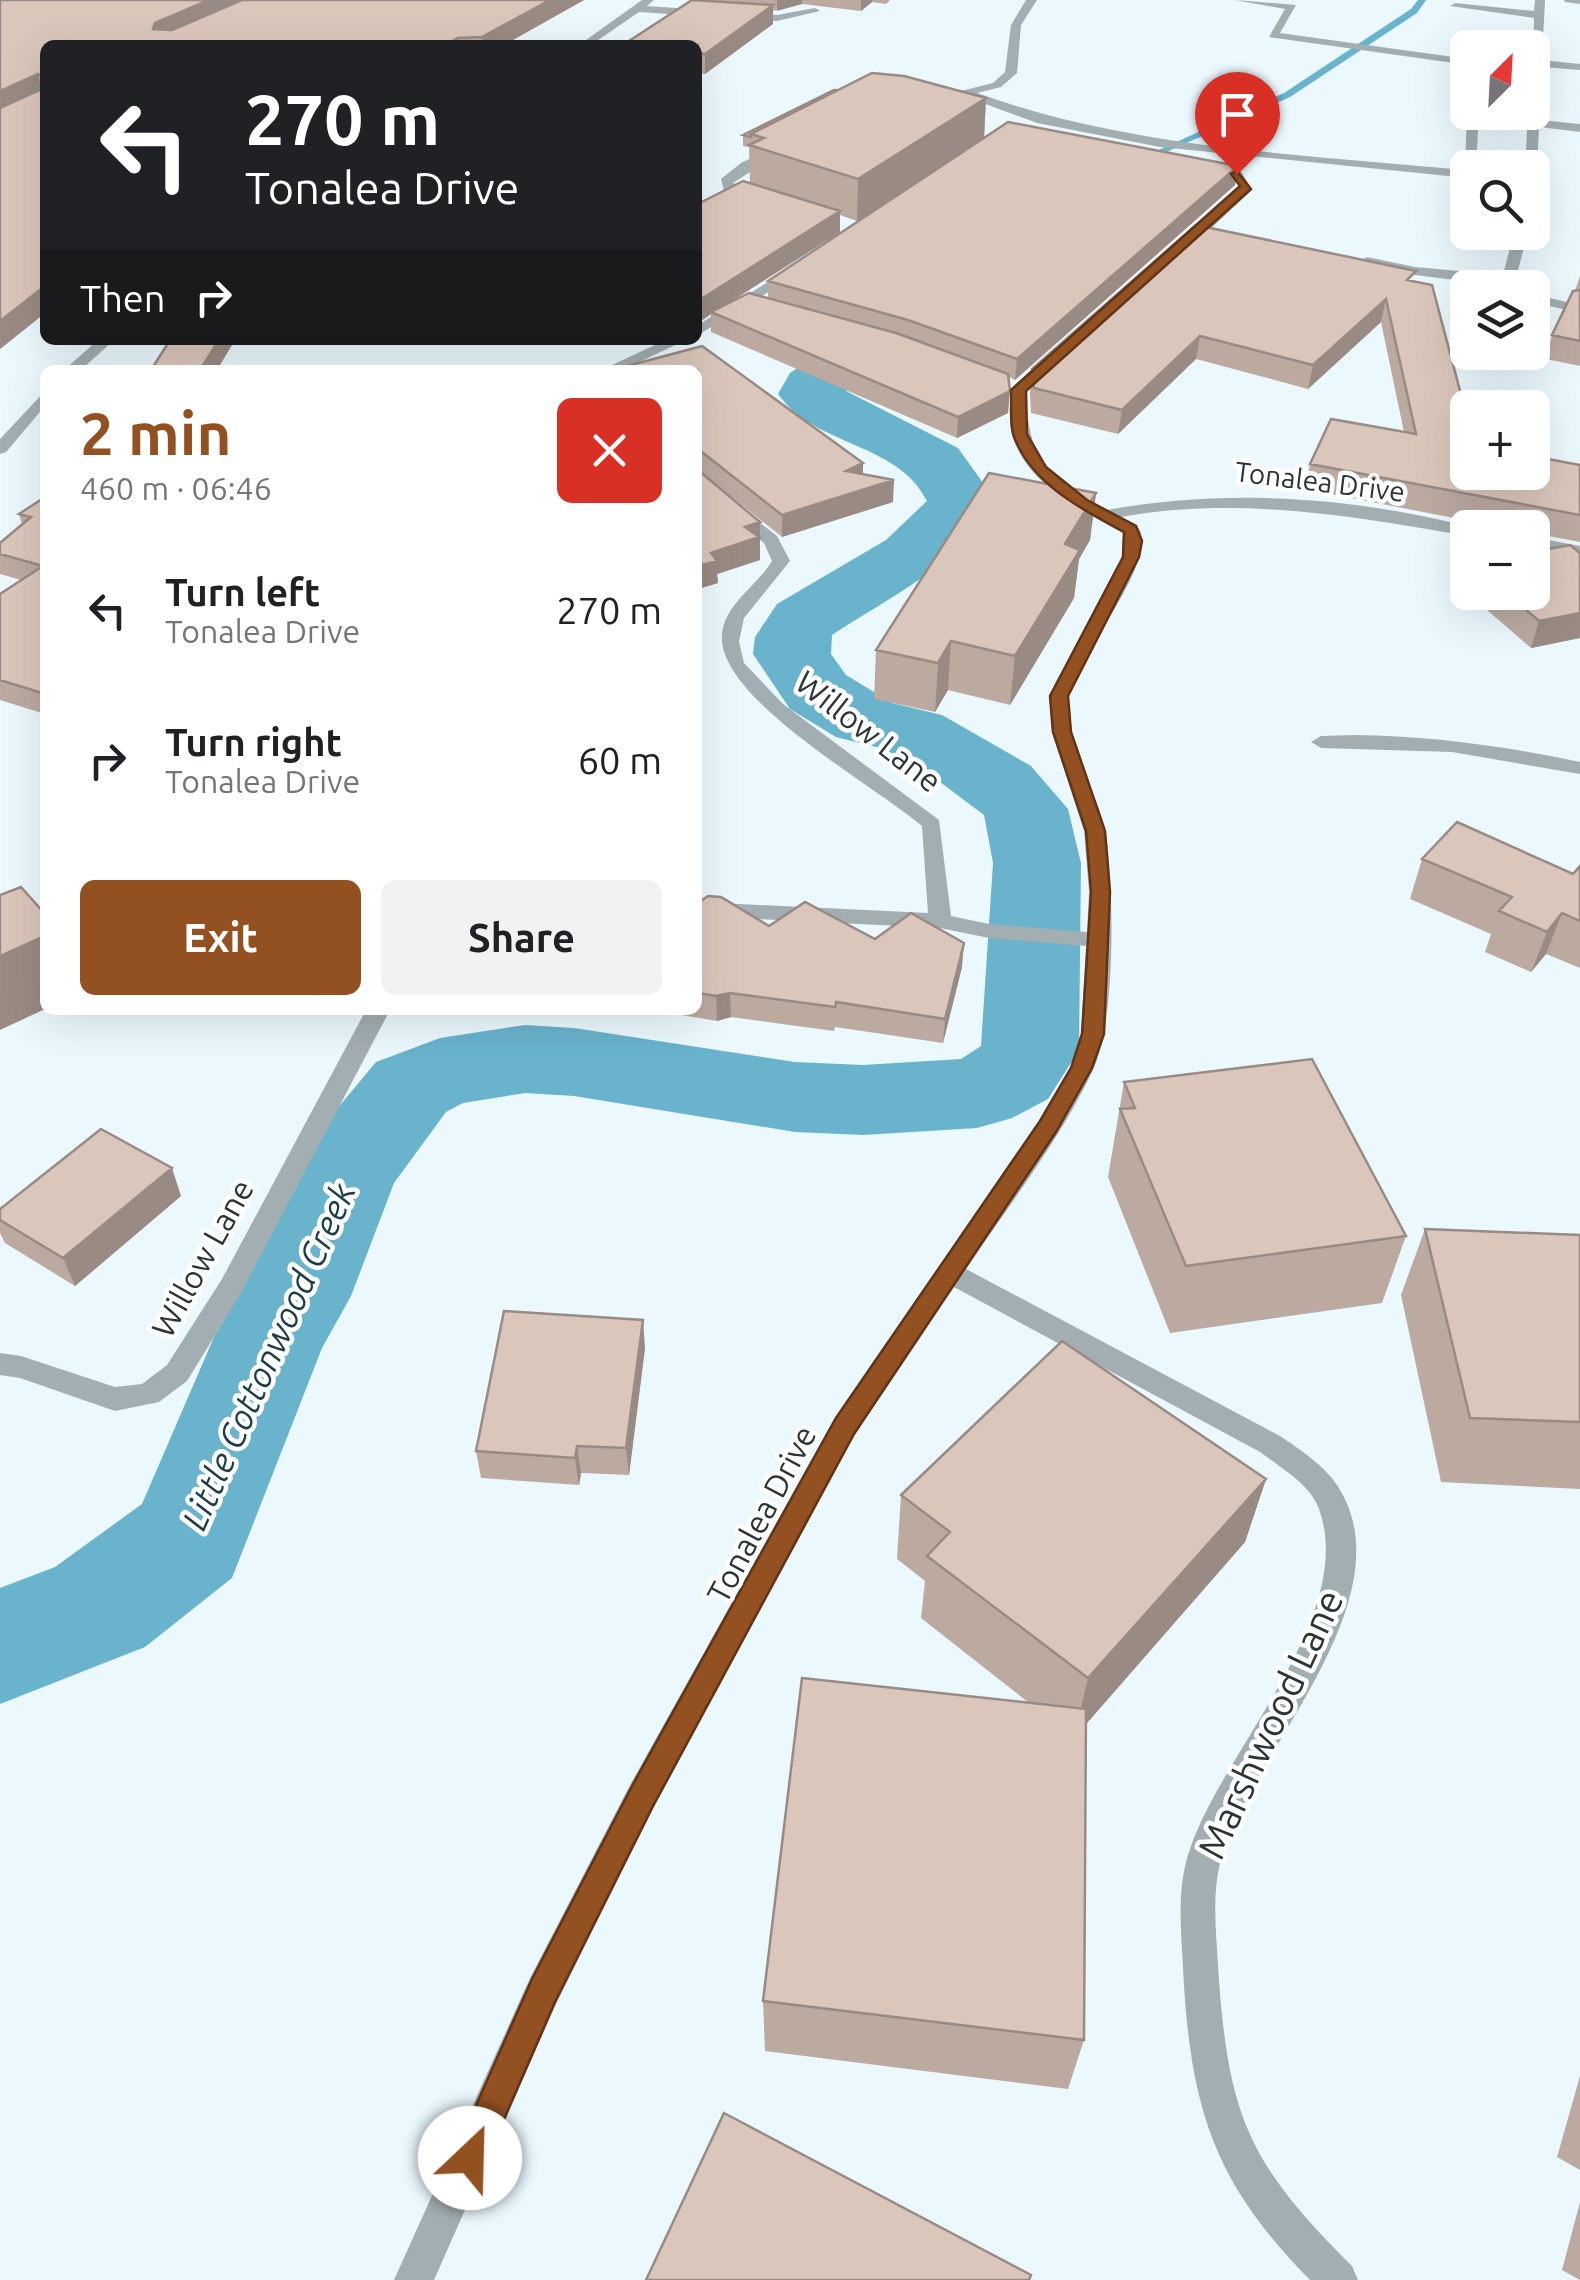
<!DOCTYPE html>
<meta charset="utf-8">
<style>
:root{--surface:#fff;--page:#f2f2f2;--text:#202124;--muted:#757577;--accent:#935021}
body{margin:0;font-family:Ubuntu,sans-serif;background:var(--page);color:var(--text);height:100vh;display:flex;flex-direction:column;font-size:38px;white-space:nowrap}
*{box-sizing:border-box;margin:0}
p{font-size:32px;color:var(--muted)}
.icon{flex:none;width:55px;height:55px;fill:none;stroke:currentColor;stroke-width:2;stroke-linecap:round;stroke-linejoin:round}
.map{position:relative;flex:1;overflow:hidden}
.side{position:absolute;left:40px;top:365px;width:662px;height:650px;display:flex;flex-direction:column;background:var(--surface);border-radius:15px;box-shadow:0 10px 40px #0002}
.side>*{flex:none}
.banner{position:absolute;left:40px;top:40px;width:662px;height:305px;border-radius:15px;box-shadow:0 10px 40px #0002;background:#202124;color:#fff;overflow:hidden}
.needle{width:65px;rotate:24deg}
.fabs{position:absolute;left:1450px;top:30px;display:grid;gap:20px}
.fabs a{display:grid;place-items:center;width:100px;height:100px;border-radius:15px;background:var(--surface);box-shadow:0 10px 40px #0002;font-size:50px}
.pin{position:absolute;display:grid;place-items:center;width:85px;height:85px;color:#fff;margin:-102px -42px;border-radius:50% 50% 50% 0;rotate:-45deg;box-shadow:0 0 10px #0007}
.pin .icon{rotate:45deg}
.me{position:absolute;width:110px;margin:-55px;rotate:24deg;stroke-linejoin:round;filter:drop-shadow(0 0 8px #0008)}
.turn{display:flex;align-items:center;gap:35px;height:210px;padding:0 40px;font-size:45px}
.turn .icon{width:130px;height:130px;stroke-width:2.5}
.turn b{display:block;font-size:70px;line-height:85px}
.then{display:flex;align-items:center;height:95px;padding:0 40px;background:#0003;gap:20px;font-size:38px}
.round{display:grid;place-items:center;flex:none;width:105px;height:105px;border-radius:15px;background:var(--page)}
.overview{display:flex;align-items:center;justify-content:space-between;height:170px;padding:0 40px}
h1{font-size:60px;font-weight:700;line-height:75px;color:var(--accent)}
.action{display:flex;gap:20px;margin-top:auto;padding:20px 40px}
.action a{flex:1;height:115px;border-radius:15px;background:var(--accent);color:#fff;font-size:40px;font-weight:700;line-height:115px;text-align:center}
.action a+a{background:var(--page);color:var(--text)}
ul{padding:0;list-style:none}
li{display:flex;align-items:center;gap:30px;height:150px;padding:0 40px}
li div{flex:1}
li b{display:block;font-size:38px}
li em{font-style:normal}
.map>svg:first-child{display:block}
.lines{fill:none;stroke-linecap:round;stroke-linejoin:round}
.stream{fill:#69b3cd;fill-rule:evenodd}
.river{fill:#69b3cd;fill-rule:evenodd}
.minor{fill:#a3aeb2;fill-rule:evenodd}
.wall{fill:#bcaaa1}
.shaded-wall{fill:#998b83}
.building{fill:#dbc6bb;stroke:#998b83;stroke-width:2.5}
.route{fill:#935021;stroke:#603415;stroke-width:2.5}
.labels{text-anchor:middle;dominant-baseline:central;stroke-width:9;stroke-linejoin:round;paint-order:stroke}
.far-street-label{font-size:28px;fill:#2b3538;stroke:#fff}
.street-label{font-size:32px;fill:#2b3538;stroke:#fff}
.water-label{font-size:35px;font-style:italic;fill:#1a3d49;stroke:#fff}
.near-street-label{font-size:38px;fill:#2b3538;stroke:#fff}
</style>
<div class="map">
<svg width="1580" height="2280" viewBox="0 0 1580 2280">
<rect width="100%" height="100%" fill="#ebf9ff"/>
<g class="lines">
<path class="stream" d="M 1418,0 L 1426,0 L 1417,13 L 1290,97 L 1146,161 L 1139,159 L 1284,93 L 1411,9 Z"/>
<path class="river" d="M 941,283 L 962,289 L 970,301 L 962,313 L 846,391 L 958,448 L 996,501 C 951,570 899,591 832,635 L 831,654 L 846,675 L 892,703 L 942,715 L 1031,766 L 1068,809 L 1081,863 L 1079,1050 L 1048,1099 L 1012,1118 L 977,1128 L 863,1135 L 795,1132 L 574,1096 L 525,1093 L 463,1103 L 446,1112 L 394,1183 L 351,1296 L 322,1348 L 232,1578 L 145,1647 L 0,1704 L 0,1588 L 55,1567 L 142,1504 L 214,1337 L 248,1278 L 290,1183 L 321,1128 L 376,1062 L 440,1038 L 525,1025 L 574,1028 L 795,1062 L 863,1065 L 961,1059 L 981,1046 L 993,863 L 984,815 L 924,770 L 884,749 L 836,737 L 790,709 L 753,654 L 755,637 L 777,604 L 886,540 L 927,501 C 898,442 815,447 778,394 L 790,373 L 920,289 Z"/>
<path class="minor" d="M 642,0 L 654,0 L 647,6 L 777,15 L 815,8 L 820,11 L 777,21 L 639,12 L 591,45 L 579,45 Z
M 1026,0 L 1037,0 L 1021,25 L 1017,73 L 1001,87 L 977,93 C 1133,149 1301,154 1465,170 L 1467,112 L 1479,112 L 1476,168 L 1468,168 L 1468,178 L 1160,147 L 1037,123 L 961,95 L 961,91 L 993,83 L 1005,72 L 1011,25 Z
M 1235,0 L 1296,5 L 1280,33 L 1468,59 L 1468,65 L 1269,37 L 1285,9 Z
M 1535,0 L 1545,0 L 1542,60 L 1580,64 L 1580,70 L 1542,67 L 1540,120 L 1580,124 L 1580,132 L 1539,127 L 1537,168 L 1532,171 L 1532,168 L 1525,168 L 1528,112 L 1532,112 L 1534,18 L 1450,6 L 1455,3 L 1534,11 Z
M 1564,0 L 1580,0 L 1580,4 L 1565,2 Z
M 777,145 L 787,148 L 733,183 L 766,195 L 766,201 L 724,191 L 721,179 L 741,163 Z
M 1233,171 L 1241,171 L 1252,190 L 1187,251 L 1177,251 L 1177,245 L 1240,187 Z
M 1514,232 L 1528,232 L 1517,274 L 1519,288 L 1415,275 L 1360,261 L 1367,257 L 1415,267 L 1503,275 Z
M 791,268 L 803,271 L 698,335 L 698,325 Z
M 1532,294 L 1580,305 L 1580,313 L 1532,302 Z
M 98,340 L 114,340 L 81,370 L 64,370 Z
M 666,340 L 686,340 L 622,370 L 601,370 Z
M 1051,351 L 1063,354 L 1026,391 C 1028,462 1047,476 1107,510 C 1229,488 1355,497 1474,528 L 1468,528 L 1468,536 C 1351,516 1239,496 1121,517 L 1140,530 C 1152,574 1078,651 1069,696 C 1059,741 1099,791 1106,835 C 1114,890 1116,1021 1093,1070 C 1060,1140 1009,1205 966,1269 L 1280,1436 C 1300,1450 1323,1464 1337,1485 C 1410,1596 1255,1749 1223,1853 C 1211,1889 1216,1928 1218,1966 C 1228,2114 1246,2161 1352,2266 L 1358,2280 L 1310,2280 C 1212,2181 1190,2105 1183,1968 C 1181,1930 1177,1891 1188,1855 C 1219,1753 1358,1618 1319,1509 C 1311,1485 1280,1467 1260,1452 L 954,1287 L 855,1434 L 654,1807 L 556,2004 L 434,2280 L 394,2280 L 530,1978 L 630,1785 L 835,1418 L 1039,1121 L 1070,1068 L 1081,1034 L 1086,946 L 989,938 L 940,928 L 698,916 L 698,902 L 928,913 L 922,826 C 876,786 706,693 723,628 C 730,600 758,585 772,561 L 764,543 L 698,487 L 698,474 L 777,536 L 790,561 L 744,618 L 739,642 L 744,663 L 783,704 L 939,820 L 951,916 L 989,924 L 1087,932 L 1089,892 L 1084,831 L 1052,732 L 1049,696 L 1122,557 L 1123,533 C 1082,509 1028,486 1013,437 C 1008,422 1011,405 1010,390 Z
M 45,391 L 45,406 L 6,452 L 0,454 L 0,439 Z
M 1532,537 L 1580,546 L 1580,556 L 1532,547 Z
M 1354,735 C 1431,736 1505,746 1580,762 L 1580,774 L 1452,752 L 1321,748 L 1311,742 L 1321,736 Z
M 366,1010 L 390,1010 L 241,1293 L 187,1381 L 159,1402 L 115,1411 L 20,1378 L 0,1375 L 0,1353 L 21,1356 L 115,1387 L 142,1384 L 167,1365 L 222,1279 Z"/>
</g>
<path class="wall" d="M 0,0 L 584,0 L 504,45 L 45,45 L 45,313 L 0,349 Z
M 711,0 L 890,0 L 886,4 L 872,2 L 861,11 L 802,4 L 773,11 L 773,24 L 705,74 L 698,73 L 698,45 L 626,45 L 626,43 Z
M 986,98 L 984,138 L 857,221 L 840,215 L 840,232 L 730,302 L 768,298 L 768,281 L 1238,166 L 1235,185 L 1015,380 L 1009,377 L 1008,413 L 957,438 L 711,332 L 711,314 L 698,323 L 750,183 L 749,147 L 743,146 L 743,135 Z
M 1580,276 L 1580,366 L 1546,359 L 1552,335 L 1575,291 Z
M 1414,282 L 1468,472 L 1580,465 L 1580,542 L 1532,533 L 1532,528 L 1505,528 L 1305,489 L 1310,464 L 1404,432 L 1381,322 L 1308,389 L 1196,359 L 1118,434 L 1031,413 L 1030,393 L 1032,369 Z
M 698,370 L 863,474 L 893,502 L 782,537 L 698,470 L 760,522 L 760,560 L 717,574 L 718,583 L 698,589 Z
M 1096,493 L 1090,540 L 1079,559 L 1074,598 L 1010,705 L 948,690 L 935,712 L 874,699 L 876,650 Z
M 45,497 L 45,714 L 0,700 L 0,594 L 21,580 L 0,574 L 0,543 L 22,524 L 19,514 Z
M 1580,553 L 1580,638 L 1531,648 L 1464,590 L 1468,576 L 1468,592 L 1532,592 Z
M 1422,859 L 1573,874 L 1580,866 L 1580,968 L 1546,954 L 1531,972 L 1485,952 L 1491,934 L 1410,899 Z
M 698,903 L 769,926 L 875,939 L 962,967 L 943,1043 L 835,1027 L 834,1031 L 731,1017 L 717,1021 L 651,1010 L 698,1010 Z
M 1124,1082 L 1406,1236 L 1382,1303 L 1170,1333 L 1108,1177 Z
M 181,1196 L 75,1286 L 5,1243 L 0,1233 L 0,1209 Z
M 1425,1229 L 1580,1235 L 1580,1489 L 1441,1482 L 1401,1295 Z
M 645,1348 L 629,1475 L 581,1473 L 579,1485 L 481,1478 L 476,1451 Z
M 1266,1479 L 1245,1542 L 1086,1724 L 1084,2040 L 1068,2089 L 765,2051 L 763,2001 L 1029,1703 L 921,1618 L 925,1581 L 897,1559 L 901,1495 Z
M 1580,2076 L 1580,2170 L 1557,2157 Z
M 1580,2202 L 1580,2280 L 1562,2270 Z"/>
<path class="shaded-wall" d="M 209,0 L 254,0 L 158,42 L 153,29 L 155,23 Z
M 550,0 L 584,0 L 504,45 L 483,45 L 482,37 Z
M 777,0 L 802,0 L 802,4 L 777,11 Z
M 861,0 L 872,0 L 872,2 L 861,11 Z
M 773,5 L 773,24 L 705,74 L 705,54 Z
M 458,38 L 459,45 L 446,45 Z
M 38,74 L 43,94 L 0,113 L 0,91 Z
M 986,98 L 984,138 L 857,221 L 858,179 Z
M 1238,166 L 1235,185 L 1015,380 L 1017,359 Z
M 840,211 L 840,232 L 713,313 L 711,312 L 711,314 L 698,323 L 698,301 Z
M 45,286 L 45,313 L 0,349 L 0,321 Z
M 1386,299 L 1381,322 L 1308,389 L 1313,365 Z
M 1200,336 L 1196,359 L 1118,434 L 1122,410 Z
M 219,340 L 235,340 L 217,370 L 200,370 Z
M 1010,391 L 1008,413 L 957,438 L 958,417 Z
M 863,463 L 863,485 L 846,471 Z
M 894,480 L 893,502 L 782,537 L 782,515 Z
M 1096,493 L 1090,540 L 1079,559 L 1074,598 L 1010,705 L 1015,656 L 1065,544 Z
M 760,522 L 760,560 L 717,574 L 718,583 L 698,589 L 698,566 L 711,553 L 745,527 Z
M 1580,613 L 1580,638 L 1531,648 L 1539,621 Z
M 951,641 L 948,690 L 935,712 L 938,663 Z
M 1562,913 L 1546,954 L 1531,972 L 1547,932 Z
M 45,936 L 45,1009 L 0,1030 L 0,956 Z
M 964,943 L 962,967 L 943,1043 L 945,1019 Z
M 730,993 L 731,1017 L 717,1021 L 716,996 Z
M 172,1168 L 181,1196 L 75,1286 L 63,1258 Z
M 643,1320 L 645,1348 L 629,1475 L 626,1448 Z
M 577,1446 L 581,1473 L 579,1485 L 575,1458 Z
M 1266,1479 L 1245,1542 L 1074,1738 L 1088,1678 Z"/>
<path class="building" d="M 0,0 L 209,0 L 155,23 L 153,29 L 172,30 L 242,0 L 550,0 L 482,37 L 458,38 L 446,45 L 45,45 L 45,286 L 0,321 L 0,108 L 42,89 L 44,78 L 38,74 L 0,91 Z
M 692,0 L 773,5 L 705,54 L 698,53 L 698,45 L 642,45 L 626,43 Z
M 872,73 L 904,76 L 986,98 L 858,179 L 749,145 L 764,138 L 751,134 Z
M 834,90 L 837,90 L 751,134 L 751,137 L 743,135 Z
M 1008,122 L 1238,166 L 1017,359 L 908,320 L 768,281 Z
M 743,181 L 840,211 L 698,301 L 698,204 Z
M 1196,225 L 1416,271 L 1407,280 L 1432,285 L 1468,421 L 1468,472 L 1532,472 L 1532,456 L 1580,465 L 1580,515 L 1310,464 L 1331,419 L 1416,434 L 1386,299 L 1313,365 L 1200,336 L 1122,410 L 1034,388 L 1032,369 Z
M 1580,290 L 1580,341 L 1552,335 L 1573,291 Z
M 749,293 L 896,333 L 1008,374 L 1010,391 L 958,417 L 711,312 Z
M 170,340 L 219,340 L 200,370 L 151,370 Z
M 702,346 L 863,463 L 846,471 L 894,480 L 782,515 L 698,449 L 698,370 L 612,370 Z
M 698,470 L 760,522 L 745,527 L 759,537 L 711,553 L 717,561 L 698,566 Z
M 989,473 L 1096,493 L 1065,544 L 1080,550 L 1015,656 L 951,641 L 938,663 L 876,650 Z
M 45,497 L 45,694 L 0,680 L 0,594 L 43,566 L 0,554 L 0,543 L 31,517 L 19,514 Z
M 1570,545 L 1580,553 L 1580,613 L 1539,621 L 1505,592 L 1532,592 L 1532,552 Z
M 1457,822 L 1573,874 L 1580,866 L 1580,921 L 1562,913 L 1547,932 L 1499,911 L 1512,897 L 1422,859 Z
M 21,887 L 45,914 L 45,936 L 0,956 L 0,895 Z
M 708,896 L 721,897 L 769,926 L 805,902 L 875,939 L 911,913 L 964,943 L 945,1019 L 836,1002 L 835,1007 L 730,993 L 716,996 L 698,993 L 698,903 Z
M 1312,1059 L 1406,1236 L 1186,1266 L 1120,1109 L 1135,1108 L 1124,1082 Z
M 101,1129 L 172,1168 L 63,1258 L 0,1220 L 0,1209 Z
M 1425,1229 L 1580,1235 L 1580,1422 L 1470,1418 Z
M 504,1311 L 643,1320 L 626,1448 L 577,1446 L 575,1458 L 476,1451 Z
M 1062,1341 L 1266,1479 L 1088,1678 L 927,1556 L 950,1532 L 901,1495 Z
M 802,1678 L 1086,1709 L 1084,2040 L 763,2001 Z
M 724,2113 L 1031,2275 L 1029,2280 L 646,2280 Z"/>
<path class="route" d="M 1237,171 L 1251,189 L 1026,391 L 1027,434 L 1046,467 L 1087,500 L 1136,526 L 1142,541 L 1139,557 L 1068,696 L 1071,732 L 1105,831 L 1110,892 L 1104,1034 L 1092,1068 L 1056,1132 L 854,1434 L 653,1806 L 555,2002 L 482,2170 L 470,2175 L 458,2170 L 452,2158 L 458,2146 L 532,1979 L 632,1786 L 836,1418 L 1040,1121 L 1071,1068 L 1082,1034 L 1091,892 L 1086,831 L 1053,732 L 1050,696 L 1123,557 L 1124,532 C 1081,509 1032,484 1014,437 C 1009,424 1012,404 1011,390 L 1240,186 L 1231,174 Z"/>
<g class="labels">
<g class="far-street-label">
<text transform="translate(1320 481) rotate(7)">Tonalea Drive</text>
</g>
<g class="street-label">
<text transform="translate(869 731) rotate(38)">Willow Lane</text>
<text transform="translate(202 1258) rotate(-61)">Willow Lane</text>
<text transform="translate(761 1514) rotate(-62)">Tonalea Drive</text>
</g>
<g class="water-label">
<text transform="translate(268 1356) rotate(-66)">Little Cottonwood Creek</text>
</g>
<g class="near-street-label">
<text transform="translate(1270 1724) rotate(-65)">Marshwood Lane</text>
</g>
</g>
</svg>
<div class="fabs">
<a><svg class="needle" viewBox="-14 -14 28 28"><path d="M0-13l5 13h-10z" fill="#e53935"/><path d="M0 13l5-13h-10z" fill="#757577"/></svg></a>
<a><svg class="icon" aria-label="search" viewBox="0 0 24 24"><circle cx="10" cy="10" r="6"/><path d="M15 15l6 6"/></svg></a>
<a><svg class="icon" aria-label="layers" viewBox="0 0 24 24"><path d="M12 4l9 5-9 5-9-5zM3 14l9 5 9-5"/></svg></a>
<a>+</a>
<a>−</a>
</div>
<div class="pin" style="left:1237px;top:174px;background:#d93025"><svg class="icon" aria-label="arrive" viewBox="0 0 24 24"><path d="M6 21V4h12l-3 4 3 4H6"/></svg></div>
<svg class="me" style="left:470px;top:2158px" viewBox="-20 -20 40 40"><circle r="19" fill="#fff"/><path d="M0-13L10 11 0 6-10 11z" fill="#935021"/></svg>
<div class="banner">
<div class="turn"><svg class="icon" aria-label="left" viewBox="0 0 24 24"><path d="M17 20v-9H6M10 6l-5 5 5 5"/></svg><div><b>270 m</b>Tonalea Drive</div></div>
<div class="then">Then<svg class="icon" aria-label="right" viewBox="0 0 24 24"><path d="M7 20v-9h11M14 6l5 5-5 5"/></svg></div>
</div>
<section class="side">
<div class="overview"><div><h1>2 min</h1><p>460 m · 06:46</p></div><a class="round" style="background:#d93025;color:#fff"><svg class="icon" aria-label="close" viewBox="0 0 24 24"><path d="M6 6l12 12M18 6L6 18"/></svg></a></div>
<ul>
<li><svg class="icon" aria-label="left" viewBox="0 0 24 24"><path d="M17 20v-9H6M10 6l-5 5 5 5"/></svg><div><b>Turn left</b><p>Tonalea Drive</p></div><em>270 m</em></li>
<li><svg class="icon" aria-label="right" viewBox="0 0 24 24"><path d="M7 20v-9h11M14 6l5 5-5 5"/></svg><div><b>Turn right</b><p>Tonalea Drive</p></div><em>60 m</em></li>
</ul>
<div class="action"><a>Exit</a><a>Share</a></div>
</section>
</div>
